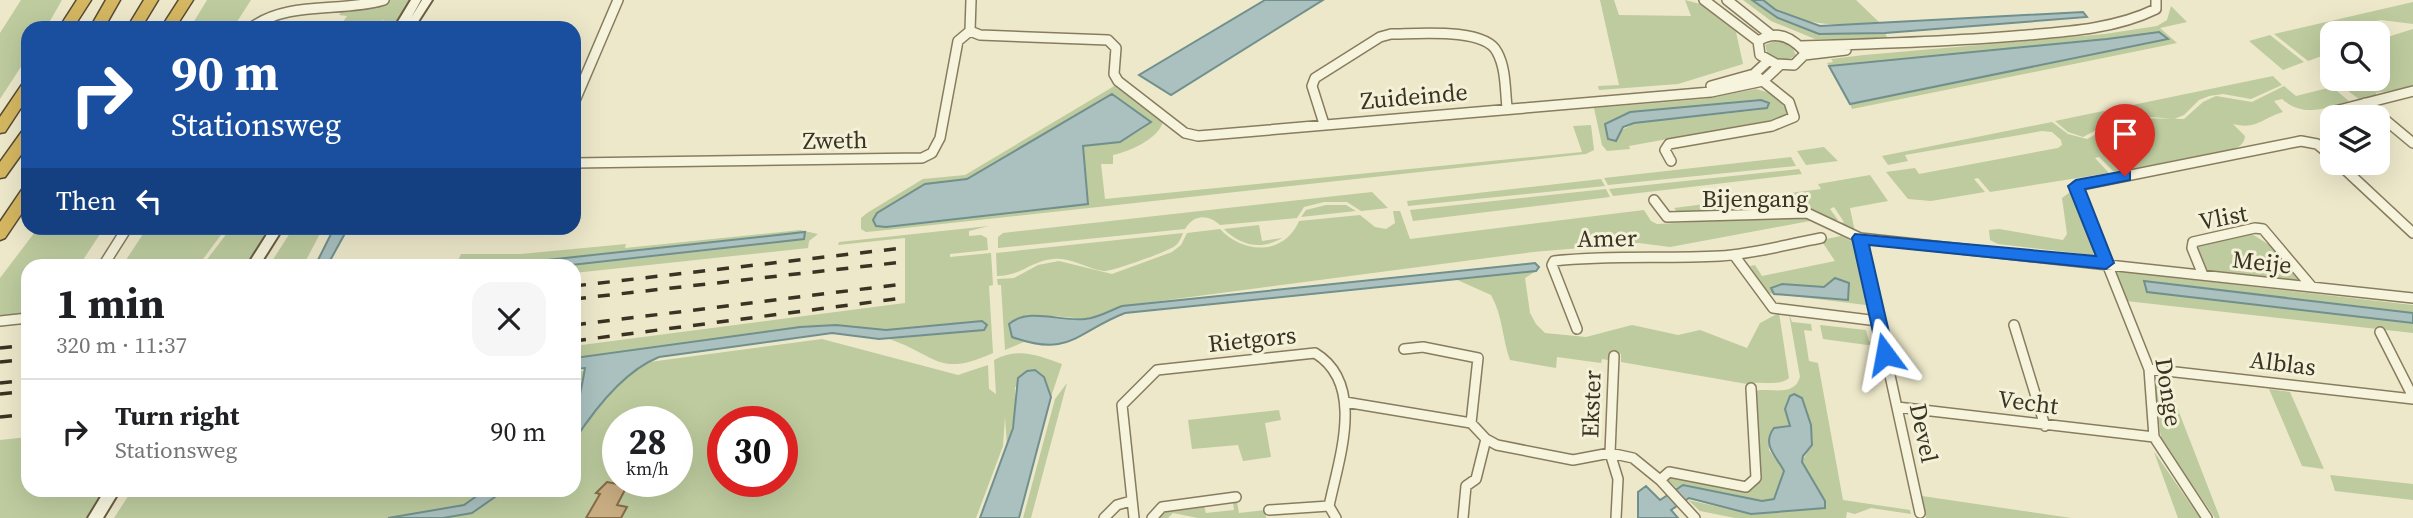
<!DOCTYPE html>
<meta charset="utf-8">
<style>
:root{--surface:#fff;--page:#f6f6f6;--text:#202124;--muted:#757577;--line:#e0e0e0}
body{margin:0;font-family:"Source Serif 4",serif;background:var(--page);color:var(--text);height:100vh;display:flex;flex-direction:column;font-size:26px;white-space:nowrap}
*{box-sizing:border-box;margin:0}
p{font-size:23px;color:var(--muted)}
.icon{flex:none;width:38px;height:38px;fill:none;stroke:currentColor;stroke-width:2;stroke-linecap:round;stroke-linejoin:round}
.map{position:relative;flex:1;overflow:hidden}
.side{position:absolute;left:21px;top:259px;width:560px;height:238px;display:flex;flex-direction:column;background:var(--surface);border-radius:21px;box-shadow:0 7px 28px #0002}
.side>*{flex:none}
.hud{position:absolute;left:21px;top:21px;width:560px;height:214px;border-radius:21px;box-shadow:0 7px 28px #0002;background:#1a4fa0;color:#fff;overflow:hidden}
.tools{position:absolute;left:2320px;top:21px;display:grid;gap:14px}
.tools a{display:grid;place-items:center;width:70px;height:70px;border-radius:14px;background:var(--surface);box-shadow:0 7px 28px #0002;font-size:35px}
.speed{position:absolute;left:602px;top:406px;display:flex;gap:14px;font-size:35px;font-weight:700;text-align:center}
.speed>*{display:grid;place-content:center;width:91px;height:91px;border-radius:50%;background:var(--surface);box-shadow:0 7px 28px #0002;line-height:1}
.speed small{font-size:18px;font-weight:400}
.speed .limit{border:10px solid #d22;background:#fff;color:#111}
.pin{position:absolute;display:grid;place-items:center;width:60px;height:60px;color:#fff;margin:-72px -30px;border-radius:50% 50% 50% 0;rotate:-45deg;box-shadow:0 0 7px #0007}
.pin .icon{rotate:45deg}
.me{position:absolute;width:77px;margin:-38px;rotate:347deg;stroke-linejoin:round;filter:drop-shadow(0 0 5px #0008)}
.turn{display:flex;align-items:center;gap:24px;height:147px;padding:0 35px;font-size:32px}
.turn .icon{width:91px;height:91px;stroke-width:2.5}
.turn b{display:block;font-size:49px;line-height:60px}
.then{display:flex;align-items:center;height:66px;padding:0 35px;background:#0003;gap:14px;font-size:26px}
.round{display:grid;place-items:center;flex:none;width:74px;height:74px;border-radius:21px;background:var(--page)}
.overview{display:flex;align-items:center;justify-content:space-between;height:119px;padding:0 35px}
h1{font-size:42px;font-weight:700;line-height:52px}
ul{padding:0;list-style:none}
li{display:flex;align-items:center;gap:21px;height:105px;padding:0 35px;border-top:2px solid var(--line)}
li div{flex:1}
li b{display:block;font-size:26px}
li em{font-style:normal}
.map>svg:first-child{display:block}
.green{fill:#bdcb9e;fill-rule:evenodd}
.water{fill:#aac1bf;stroke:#71908d;stroke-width:2}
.building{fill:#c8ac82;stroke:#866b46;stroke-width:2}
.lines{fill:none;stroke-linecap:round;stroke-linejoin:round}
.street-casing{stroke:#887c5f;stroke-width:12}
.secondary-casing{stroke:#6a5d42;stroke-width:4}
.highway-casing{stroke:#574a33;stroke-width:3}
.street{stroke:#f7f4dd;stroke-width:9}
.secondary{fill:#f7f4dd;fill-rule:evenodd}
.highway{fill:#d5b761;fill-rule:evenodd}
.rail{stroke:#3a3222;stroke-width:3.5;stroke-dasharray:12 12;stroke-linecap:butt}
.route{fill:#1a73e8;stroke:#114b97;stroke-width:2}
.labels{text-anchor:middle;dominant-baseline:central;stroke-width:6;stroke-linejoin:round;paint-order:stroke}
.street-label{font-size:24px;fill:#3a3222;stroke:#f4f1d9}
</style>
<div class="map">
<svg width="2413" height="518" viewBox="0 0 2413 518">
<rect width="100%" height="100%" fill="#ede8ca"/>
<path class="green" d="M 21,0 L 62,0 L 46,28 L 28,28 L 28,56 L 0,99 L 0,33 Z
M 207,0 L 251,0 L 233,28 L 190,28 Z
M 390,0 L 413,0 L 396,28 L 378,28 L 384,19 L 373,28 L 339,28 L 347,16 L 339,15 L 345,7 Z
M 1600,0 L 1614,0 L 1619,15 L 1691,16 L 1685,0 L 1700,4 L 1736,32 L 1743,64 L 1678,84 L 1599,90 L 1598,86 L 1619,85 Z
M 1743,0 L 1752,0 L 1778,18 L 1819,34 L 1885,33 L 1887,37 L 1886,39 L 1815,39 L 1771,21 Z
M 1763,0 L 1856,0 L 1880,23 C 1836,25 1800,29 1763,0 Z
M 2413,2 L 2413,24 L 2381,20 L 2349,27 L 2342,33 L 2333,33 L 2333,52 L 2308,61 L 2274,34 Z
M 2171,6 L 2187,22 L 2160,28 L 2177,43 L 1852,109 L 1850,104 L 2168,39 L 2159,32 L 2107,39 L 1829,66 L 1827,63 L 1833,62 L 1831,59 L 1864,55 L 2105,34 L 2157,26 L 2167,20 Z
M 2413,29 L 2413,87 L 2376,93 L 2376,96 L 2360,100 L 2323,72 L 2333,69 L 2333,79 L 2378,79 L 2378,40 Z
M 2270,35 L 2304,62 L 2283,70 L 2249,41 Z
M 1777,40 L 1792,46 L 1796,56 L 1784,61 L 1768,55 L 1765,45 Z
M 2273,76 L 2282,85 L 2251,99 L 2223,94 L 2209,96 L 2199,100 L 2184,115 L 2174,119 L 2130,115 L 2116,125 L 2102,127 L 2083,137 L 2068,132 L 2055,121 Z
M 1116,85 L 1163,122 C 1157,140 1130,151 1113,155 L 1113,164 L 1101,164 L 1105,199 L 1582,152 L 1573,126 L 1591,125 L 1594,150 L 1586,154 L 877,231 L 866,232 L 861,229 L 861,218 L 867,213 L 923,179 L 965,175 ZM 1144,128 L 1120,142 L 1083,146 L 1088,204 L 876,226 L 873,220 L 877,213 L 925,184 L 967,179 Z
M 2284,86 L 2296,96 L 2332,87 L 2349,101 C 2325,108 2304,118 2282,99 L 2274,101 L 2283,112 C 2262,118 2257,130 2233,124 L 2245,136 C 2244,145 2239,147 2230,150 L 2114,172 L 2099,157 L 2095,158 L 2109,173 L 1990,192 L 1978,178 L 1974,179 L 1985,192 L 1931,201 L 1908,199 L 1886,172 L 1915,168 L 1919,174 L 2058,148 L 2062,145 L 2061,140 L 2052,132 L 2042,131 L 1905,155 L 1908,161 L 1888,165 L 1882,156 L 2052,122 L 2068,134 L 2087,139 L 2106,129 L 2120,126 L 2131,118 L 2184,119 L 2203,102 L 2216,96 L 2252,102 Z
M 1756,89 L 1770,93 L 1788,110 L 1788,117 L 1629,146 L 1630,149 L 1607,151 L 1602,145 L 1594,108 L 1704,99 ZM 1766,101 L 1760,110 L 1635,123 L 1620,131 L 1605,124 L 1630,112 Z
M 1824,147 L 1838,161 L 1806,165 L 1797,151 Z
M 1791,157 L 1796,166 L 1608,185 L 1604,178 Z
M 1799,169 L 1802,174 L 1613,196 L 1609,189 Z
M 1870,175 L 1888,201 L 1850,208 L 1855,232 L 1838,224 L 1844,222 L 1834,207 L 1830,209 L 1838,220 L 1833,221 L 1804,209 L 1678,213 L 1674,208 L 1821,189 L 1818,184 Z
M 1601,179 L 1605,186 L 1408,206 L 1407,201 Z
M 1606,189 L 1610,197 L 1413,221 L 1410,210 Z
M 1372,192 L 1388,208 L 1361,211 L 1347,202 L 1324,202 L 1304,207 L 1297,218 L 1220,225 C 1208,214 1194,214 1185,229 L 998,248 L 998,237 L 1003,233 Z
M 2070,192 L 2074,194 L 2095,250 L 2093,255 L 1998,244 L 1990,240 L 1989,230 L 1999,229 L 2063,240 L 2067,234 L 2062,198 Z
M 1326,205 L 1346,205 L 1356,211 L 1301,217 L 1306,210 Z
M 1644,210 L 1651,221 L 1657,224 L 1808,216 L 1815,220 L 1670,247 L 1639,243 L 1533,252 L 1122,306 L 1087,319 L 1053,316 L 1011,337 L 1024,342 L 1005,350 L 1001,285 L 998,285 L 997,279 L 1014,278 L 1038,265 L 1059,261 L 1112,274 L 1172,252 L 1181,245 L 1187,233 L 1220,229 C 1243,254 1284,256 1299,221 L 1360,215 L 1375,227 L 1386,229 L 1395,223 L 1393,211 L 1400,211 L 1410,239 Z
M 1259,225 L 1262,241 L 1282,238 C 1262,250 1240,246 1224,229 Z
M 989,226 L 969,231 L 969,236 L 981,235 L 987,238 L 988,250 L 950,254 L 950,257 L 991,253 L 993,285 L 989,286 L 993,353 C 938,378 937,355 889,339 L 984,330 L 984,322 L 886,330 L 836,325 L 574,358 L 574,346 L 905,303 L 905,238 L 838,245 L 839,242 Z
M 38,228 L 104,228 L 79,266 L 28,266 L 28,314 L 0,317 L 0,278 Z
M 147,228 L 226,228 L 198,266 L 122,266 Z
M 231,228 L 271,228 L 246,266 L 202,266 Z
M 293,228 L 323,228 L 303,266 L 269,266 Z
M 800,230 L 818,234 L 809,241 L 808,248 L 574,273 L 574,266 L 396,266 L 399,261 L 458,261 L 461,254 L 521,254 L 626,244 L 625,248 Z
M 1183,233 C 1181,238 1179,243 1175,246 C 1169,251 1111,272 1104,271 C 1086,269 1073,257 1053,259 C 1031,261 1021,276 997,276 L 996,253 Z
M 2252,234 L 2271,246 L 2298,274 L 2297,282 L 2210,272 L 2204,267 L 2197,245 Z
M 1841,236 L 1853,242 L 1866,305 L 1768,293 L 1750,266 L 1755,265 L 1762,276 L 1835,261 L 1821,240 Z
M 1536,271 L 1525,278 L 1530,313 L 1536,324 L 1545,333 L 1586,337 L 1632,325 L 1678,335 L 1700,330 L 1747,348 L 1760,323 L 1779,313 L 1789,378 C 1779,387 1760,380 1747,384 L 1621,362 L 1621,354 L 1609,352 L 1608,360 L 1602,359 L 1601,363 L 1557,357 L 1556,368 L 1510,360 C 1502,338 1503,316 1491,295 L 1453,278 Z
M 2115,271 L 2413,305 L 2413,313 L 2144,282 L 2147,292 L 2413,323 L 2413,333 L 2126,301 Z
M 1789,314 L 1792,322 L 1811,324 L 1812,331 L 1804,330 L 1809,361 L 1818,363 L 1843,500 L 1910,510 L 1911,514 L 1871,508 L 1855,514 L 1847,512 L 1846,518 L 1735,518 L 1700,511 L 1688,500 L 1751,514 L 1825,508 L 1825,501 L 1802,462 L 1813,441 L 1803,400 L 1786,411 L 1790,426 L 1769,439 L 1769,450 L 1784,471 L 1774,499 L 1762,501 L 1683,485 L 1676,488 L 1668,480 L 1671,477 L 1746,491 L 1761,481 L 1756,391 C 1768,387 1794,398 1800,377 Z
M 1820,325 L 1866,330 L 1869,341 L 1874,342 L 1875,346 L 1823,339 Z
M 822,339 L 958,375 L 988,365 L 989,389 L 996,394 L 994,360 C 1019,347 1037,355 1062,364 L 1051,397 L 1044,377 L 1015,387 L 1016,413 L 1007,446 L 1005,417 L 1003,446 L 976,518 L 114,518 L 132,490 L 574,490 L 574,372 ZM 618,422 L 677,422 L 677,481 L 618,481 ZM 723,422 L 782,422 L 782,481 L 723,481 Z
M 2159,375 L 2165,376 L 2220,518 L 2215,518 L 2161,439 L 2154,380 Z
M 1067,383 L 1031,518 L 1023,518 L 1055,399 Z
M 2269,389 L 2290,392 L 2324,469 L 2302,466 Z
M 1279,410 L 1281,420 L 1265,423 L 1271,457 L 1243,461 L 1238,445 L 1192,449 L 1188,420 Z
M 28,437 L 28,490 L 104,490 L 87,518 L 0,518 L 0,440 Z
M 2154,452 L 2155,453 L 2200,518 L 2178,518 Z
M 2330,475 L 2413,484 L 2413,500 L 2335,491 Z
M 1922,496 L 2071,518 L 1926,518 Z
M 1233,502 L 1237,502 L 1239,513 L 1265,510 L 1266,518 L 1198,518 L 1173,513 L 1168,518 L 1159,518 L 1165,510 L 1204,506 L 1206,513 L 1234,510 Z"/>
<path class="water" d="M 1265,0 L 1323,0 L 1171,95 L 1139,75 Z
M 1752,0 L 1763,0 L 1776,10 L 1820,26 L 2083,12 L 2087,17 L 1885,33 L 1819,34 L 1778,18 Z
M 2159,32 L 2168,39 L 1850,104 L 1829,66 L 2107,39 Z
M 1112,94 L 1151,122 L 1120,142 L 1083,146 L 1088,204 L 886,227 L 876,226 L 873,220 L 877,213 L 925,184 L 967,179 Z
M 1761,100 L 1769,103 L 1767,108 L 1634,123 L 1623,127 L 1616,141 L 1608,139 L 1605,124 L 1630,112 Z
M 334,228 L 348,228 L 327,266 L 315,266 Z
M 805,232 L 804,239 L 562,266 L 491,266 Z
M 1535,263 L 1539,267 L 1536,271 L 1125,313 C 1076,332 1070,358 1012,337 L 1009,324 C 1028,307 1062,322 1085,319 C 1098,318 1111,310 1122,306 Z
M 1835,278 L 1849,283 L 1848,300 L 1774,294 L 1771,288 L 1782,284 L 1824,287 Z
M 2144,281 L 2413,313 L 2413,323 L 2147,292 Z
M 982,321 L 987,325 L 984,330 L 879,339 L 832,333 L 659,357 C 624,371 594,410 574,441 C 574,416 581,393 585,368 L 574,369 L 574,358 L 800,327 L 836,325 L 886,330 Z
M 1035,370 L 1044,377 L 1051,397 L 1019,518 L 980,518 L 1013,428 L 1018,378 L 1027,371 Z
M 1794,394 L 1802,398 L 1811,425 L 1812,445 L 1803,456 L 1802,462 L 1825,501 L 1825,508 L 1751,514 L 1689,498 L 1671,510 L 1678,518 L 1638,518 L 1638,492 L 1646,486 L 1660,500 L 1683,485 L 1762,501 L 1774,499 L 1784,471 C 1777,457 1761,445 1774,428 L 1790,426 L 1785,409 L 1790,396 Z
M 485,490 L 505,490 L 472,513 L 443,518 L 388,518 L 464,505 Z"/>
<path class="building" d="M 607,482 L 627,486 L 617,505 L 627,507 L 621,518 L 586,518 L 600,494 L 596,493 Z"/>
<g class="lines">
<g class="street-casing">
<path id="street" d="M 1704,0 L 1758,41
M 1727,0 L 1771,35
M 251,28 C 288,0 341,13 384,0
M 970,31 L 980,35 L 1108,40 L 1116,48 L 1114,74 L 1118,81 L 1185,133 L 1198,136 L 1711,92 L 1763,81 L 1780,65
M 970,31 L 971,0
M 1758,41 L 1760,55 L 1776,64 L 1794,65 L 1804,55
M 1758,41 C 1775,30 1790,36 1803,50
M 1800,46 C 1872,44 1943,42 2015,36 C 2062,32 2113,30 2156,9 L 2156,0
M 1804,55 L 1846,50
M 1711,86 L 1754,74 L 1768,61
M 574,103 L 618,0
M 2365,103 L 2413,143
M 2331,112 L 2413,91
M 1324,124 L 1312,86 L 1315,78 L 1380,37 L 1391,34 C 1415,34 1485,27 1497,52 C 1506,68 1505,90 1507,107
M 1671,161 L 1665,150 L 1669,144 L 1772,126 L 1794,117 L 1789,102 L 1754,74
M 574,163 L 922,158 L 932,153 L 940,138 L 958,41 L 970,31
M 2338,163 L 2413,233
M 1654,200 L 1667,217 L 1807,213 L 1860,238 L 2413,298
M 1860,238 L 1920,513
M 1734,255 L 1773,308 L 1878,321
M 103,266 L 127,228
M 2203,275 L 2192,248 L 2193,242 L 2255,228 L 2263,229 L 2312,287
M 0,321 L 28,318
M 2014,325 L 2045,426
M 1577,329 L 1552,265 L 1554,261 C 1610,255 1664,259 1720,256 C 1754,254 1788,244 1821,238
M 2380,332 L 2413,397
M 1404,349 L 1423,347 L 1478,358 L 1471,423
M 1614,356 L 1610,453 L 1618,479 L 1616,518
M 2149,369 L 2413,399
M 1345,402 L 1471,423 L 1486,439 L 1497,445 L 1573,460 L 1610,453 L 1633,458 L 1660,480 L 1695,518
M 1897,407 L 2154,437
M 1660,480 L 1669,472 L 1746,487 L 1756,478 L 1751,388
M 1269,510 L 1329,506
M 1104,518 L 1117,505 L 1131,501
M 1134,518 L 1122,405 L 1157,370 L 1315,353 C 1366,384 1339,458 1329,506 L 1336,518
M 1152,518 L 1162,507 L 1236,497
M 1463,518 L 1466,486 L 1476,479 L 1486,439
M 2207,518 L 2154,437 L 2149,369 L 2076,186 L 2301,141 L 2317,144 L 2333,157"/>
</g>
<g class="secondary-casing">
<path id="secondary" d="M 411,0 L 421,0 L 411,18 L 422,0 L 432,0 L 414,28 L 394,28 Z
M 271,228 L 283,228 L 259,266 L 247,266 Z
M 105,490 L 120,490 L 103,518 L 88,518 Z"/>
</g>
<g class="highway-casing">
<path id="highway" d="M 77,0 L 91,0 L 73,28 L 59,28 Z
M 106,0 L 120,0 L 104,28 L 90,28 Z
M 144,0 L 158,0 L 141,28 L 127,28 Z
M 179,0 L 193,0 L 175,28 L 161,28 Z
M 28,81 L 28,97 L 5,132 L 0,133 L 0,117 L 23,83 Z
M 28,129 L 28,145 L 5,177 L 0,178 L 0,162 L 23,130 Z
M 28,186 L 28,204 L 5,238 L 0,240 L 0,222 L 23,188 Z"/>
</g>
<use href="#street" class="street"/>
<use href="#secondary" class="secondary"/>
<use href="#highway" class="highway"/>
<path class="rail" d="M 574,286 L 903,248
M 574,299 L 903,262
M 574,325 L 903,284
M 574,341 L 903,298
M 0,348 L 28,345
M 0,362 L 28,359
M 0,383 L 28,380
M 0,394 L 28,391
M 0,417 L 28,414"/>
</g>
<path class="route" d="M 2125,171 L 2130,172 L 2130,180 L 2085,189 L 2114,263 L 2106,269 L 1869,245 L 1894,354 L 1891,359 L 1879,359 L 1852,238 L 1855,234 L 2096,256 L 2068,186 L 2076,180 Z"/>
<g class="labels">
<g class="street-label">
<text transform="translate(1414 96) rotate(-5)">Zuideinde</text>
<text transform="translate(835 140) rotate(-1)">Zweth</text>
<text x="1755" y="198">Bijengang</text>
<text transform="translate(2223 217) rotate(-11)">Vlist</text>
<text transform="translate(1607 238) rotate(-1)">Amer</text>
<text transform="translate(2262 262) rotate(6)">Meije</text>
<text transform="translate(1252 339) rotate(-6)">Rietgors</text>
<text transform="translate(2283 363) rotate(7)">Alblas</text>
<text transform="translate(2169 392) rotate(81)">Donge</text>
<text transform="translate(2028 402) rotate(7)">Vecht</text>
<text transform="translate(1591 404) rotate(-88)">Ekster</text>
<text transform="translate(1924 433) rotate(78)">Devel</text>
</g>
</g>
</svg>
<div class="tools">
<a><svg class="icon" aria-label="search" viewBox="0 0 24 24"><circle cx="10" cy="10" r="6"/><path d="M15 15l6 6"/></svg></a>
<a><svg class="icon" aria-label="layers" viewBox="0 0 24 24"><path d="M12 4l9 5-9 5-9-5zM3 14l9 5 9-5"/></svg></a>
</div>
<div class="speed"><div>28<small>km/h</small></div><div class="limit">30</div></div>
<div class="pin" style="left:2125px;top:176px;background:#d93025"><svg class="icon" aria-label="arrive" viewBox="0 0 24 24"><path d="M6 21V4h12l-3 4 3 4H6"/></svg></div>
<svg class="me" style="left:1885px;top:354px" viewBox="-20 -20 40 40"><path d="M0-17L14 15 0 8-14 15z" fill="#1a73e8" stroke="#fff" stroke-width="4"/></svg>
<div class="hud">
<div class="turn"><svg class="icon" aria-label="right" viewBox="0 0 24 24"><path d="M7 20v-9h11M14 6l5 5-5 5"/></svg><div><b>90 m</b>Stationsweg</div></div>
<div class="then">Then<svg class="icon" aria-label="left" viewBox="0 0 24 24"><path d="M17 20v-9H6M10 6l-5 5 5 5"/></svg></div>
</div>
<section class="side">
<div class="overview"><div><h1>1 min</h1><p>320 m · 11:37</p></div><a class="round"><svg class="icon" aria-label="close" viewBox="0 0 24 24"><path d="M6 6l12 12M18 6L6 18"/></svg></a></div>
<ul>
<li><svg class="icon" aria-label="right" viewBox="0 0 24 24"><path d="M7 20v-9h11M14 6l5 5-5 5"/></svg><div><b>Turn right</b><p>Stationsweg</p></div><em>90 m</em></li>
</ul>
</section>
</div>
